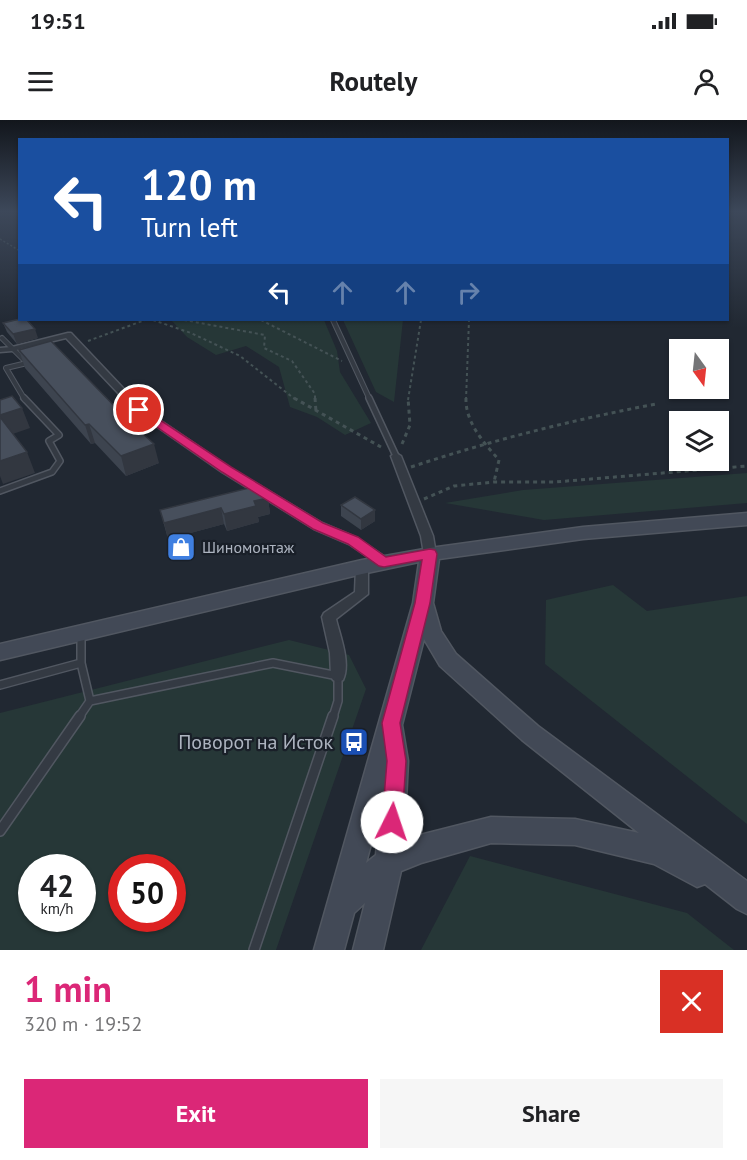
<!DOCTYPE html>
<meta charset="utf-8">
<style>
:root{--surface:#fff;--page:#f6f6f6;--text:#202124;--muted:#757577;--accent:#db2777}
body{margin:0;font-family:"PT Sans",sans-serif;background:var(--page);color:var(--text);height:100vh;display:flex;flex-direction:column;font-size:22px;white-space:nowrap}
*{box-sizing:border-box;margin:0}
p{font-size:20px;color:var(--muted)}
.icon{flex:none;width:33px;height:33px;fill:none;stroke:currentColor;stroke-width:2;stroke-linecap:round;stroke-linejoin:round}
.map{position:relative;height:830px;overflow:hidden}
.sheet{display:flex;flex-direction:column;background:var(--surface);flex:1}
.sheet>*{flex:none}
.banner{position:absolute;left:18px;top:18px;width:711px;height:183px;border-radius:0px;box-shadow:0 2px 4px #0004;background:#1a4fa0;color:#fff;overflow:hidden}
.needle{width:39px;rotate:165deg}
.tools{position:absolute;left:669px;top:219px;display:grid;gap:12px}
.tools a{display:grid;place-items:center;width:60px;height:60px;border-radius:0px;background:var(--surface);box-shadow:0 2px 4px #0004;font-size:30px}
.speed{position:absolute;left:18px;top:734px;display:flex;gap:12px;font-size:30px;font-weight:700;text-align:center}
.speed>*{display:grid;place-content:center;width:78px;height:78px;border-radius:50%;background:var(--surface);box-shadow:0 2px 4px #0004;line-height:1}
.speed small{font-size:15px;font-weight:400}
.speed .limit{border:9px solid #d22;background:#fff;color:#111}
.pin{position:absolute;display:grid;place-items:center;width:51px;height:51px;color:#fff;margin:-26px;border:3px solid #fff;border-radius:50%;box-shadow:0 2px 6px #0007}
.me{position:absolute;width:66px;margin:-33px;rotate:4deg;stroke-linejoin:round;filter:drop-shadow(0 0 4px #0008)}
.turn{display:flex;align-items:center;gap:21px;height:126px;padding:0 24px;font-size:27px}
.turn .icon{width:78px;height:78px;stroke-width:2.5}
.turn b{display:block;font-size:42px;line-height:51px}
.lanes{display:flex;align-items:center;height:57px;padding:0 24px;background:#0003;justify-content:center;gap:30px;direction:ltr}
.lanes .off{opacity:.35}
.round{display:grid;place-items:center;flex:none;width:63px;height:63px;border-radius:0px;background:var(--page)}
.overview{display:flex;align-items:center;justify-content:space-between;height:102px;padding:0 24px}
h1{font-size:36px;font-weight:700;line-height:45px;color:var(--accent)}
.button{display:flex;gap:12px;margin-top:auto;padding:12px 24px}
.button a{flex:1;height:69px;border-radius:0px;background:var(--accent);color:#fff;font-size:24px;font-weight:700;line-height:69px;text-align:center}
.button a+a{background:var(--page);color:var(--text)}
.status{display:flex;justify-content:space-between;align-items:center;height:42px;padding:0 30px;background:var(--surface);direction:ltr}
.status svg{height:16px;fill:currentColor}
header{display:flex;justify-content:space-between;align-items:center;height:78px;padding:0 24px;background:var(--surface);font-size:27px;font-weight:700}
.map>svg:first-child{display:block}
.green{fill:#263737;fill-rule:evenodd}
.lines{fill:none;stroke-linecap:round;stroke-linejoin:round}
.lane-far3-casing{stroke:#515761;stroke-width:6}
.lane-far2-casing{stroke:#515761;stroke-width:8}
.lane-far1-casing{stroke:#515761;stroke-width:10}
.lane-casing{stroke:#515761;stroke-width:12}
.street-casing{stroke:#515761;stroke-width:3}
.secondary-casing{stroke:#515761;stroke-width:3}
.path-far2{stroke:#445255;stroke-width:1.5;stroke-dasharray:2 2;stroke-linecap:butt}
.path-far1{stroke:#445255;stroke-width:2;stroke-dasharray:3 3;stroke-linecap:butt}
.path{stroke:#445255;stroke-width:3;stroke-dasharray:4 4;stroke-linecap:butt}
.lane-far3{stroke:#343a43;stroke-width:4}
.lane-far2{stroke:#343a43;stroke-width:5}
.lane-far1{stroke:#343a43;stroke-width:7}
.lane{stroke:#343a43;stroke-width:9}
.street{fill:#343a43;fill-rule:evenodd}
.secondary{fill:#424956;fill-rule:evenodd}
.wall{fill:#3d444f}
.shaded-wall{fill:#323740}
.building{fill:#474f5c;stroke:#323740;stroke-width:1.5}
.route{fill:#db2777;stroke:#8e194d;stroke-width:1.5}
.labels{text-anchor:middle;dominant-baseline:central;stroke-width:4.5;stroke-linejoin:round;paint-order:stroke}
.poi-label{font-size:16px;fill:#adb4c0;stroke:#191f28;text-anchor:start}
.near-poi-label{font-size:20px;fill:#adb4c0;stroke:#191f28;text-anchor:end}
</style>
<div class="status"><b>19:51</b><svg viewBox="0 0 49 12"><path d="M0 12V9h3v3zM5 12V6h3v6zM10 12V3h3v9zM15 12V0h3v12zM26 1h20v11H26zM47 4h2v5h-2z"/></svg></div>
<header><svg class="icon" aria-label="menu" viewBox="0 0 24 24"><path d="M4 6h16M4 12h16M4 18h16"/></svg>Routely<svg class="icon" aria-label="person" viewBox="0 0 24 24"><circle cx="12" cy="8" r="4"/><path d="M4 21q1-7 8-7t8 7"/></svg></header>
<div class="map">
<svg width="747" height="830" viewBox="0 0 747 830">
<rect width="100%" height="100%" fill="#212832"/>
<path class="green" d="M 177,200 L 324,200 L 337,231 L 340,252 L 371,303 L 345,315 L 317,297 L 290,287 L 279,247 L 246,226 L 216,235 L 187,217 L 172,201 Z
M 343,200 L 403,200 L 394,282 L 376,272 Z
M 747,353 L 747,383 L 544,400 L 445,383 L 523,370 Z
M 613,465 L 647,491 L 747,476 L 747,704 L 545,544 L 546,480 Z
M 289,520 L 349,535 L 366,569 L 276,830 L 0,830 L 0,593 ZM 32,747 L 82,747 L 82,798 L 32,798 ZM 122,747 L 172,747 L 172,798 L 122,798 Z
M 470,736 L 687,793 L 734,830 L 421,830 Z"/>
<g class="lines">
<g class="lane-far3-casing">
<path id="lane-far3" d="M 333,200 L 370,280
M 2,218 L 27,243 L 6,248 L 25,280"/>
</g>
<g class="lane-far2-casing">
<path id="lane-far2" d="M 369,278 L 396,336
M 0,371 L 52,352 L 60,341 L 49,321 L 59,315 L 24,278"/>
</g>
<g class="lane-far1-casing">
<path id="lane-far1" d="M 81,514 L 81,543 L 90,581
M 0,565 L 81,543
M 79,597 L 90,581 L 273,543 L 338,556 L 338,581 L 333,597"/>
</g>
<g class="lane-casing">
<path id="lane" d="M 0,711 L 80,596
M 254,830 L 333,596"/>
</g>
<g class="street-casing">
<path id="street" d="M 68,213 L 71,213 L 142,288 L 230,348 L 322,403 L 357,418 L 388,439 L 390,442 L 388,445 L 380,445 L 349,424 L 314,409 L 222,352 L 136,292 L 66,218 L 12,231 L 0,232 L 0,228 L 12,227 Z
M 396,333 L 401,336 L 433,416 L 436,434 L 434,437 L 430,438 L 424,434 L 421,416 L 391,336 Z
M 362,443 L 368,447 L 368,474 L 336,499 C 340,516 351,543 343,560 L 338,562 L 333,560 L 331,556 L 330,533 L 322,497 L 324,493 L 355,472 L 356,447 Z"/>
</g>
<g class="secondary-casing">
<path id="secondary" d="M 747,393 L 747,405 L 583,419 L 439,439 L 433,483 L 441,511 L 456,534 L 538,606 L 747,761 L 747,794 L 737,789 L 705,764 L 697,767 L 654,744 L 575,725 L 491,723 L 421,743 L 401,751 L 383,830 L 353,830 L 365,783 L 354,793 L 344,830 L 314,830 L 413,483 L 419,442 L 362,454 L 0,540 L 0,524 L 362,440 L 430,428 L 583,407 ZM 424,519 L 440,546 L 522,620 L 639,713 L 575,699 L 491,697 L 420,715 L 404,722 L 408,641 L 402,605 ZM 379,694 L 376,735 L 366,743 Z"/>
</g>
<path class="path-far2" d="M 0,119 L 20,131"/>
<path class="path-far1" d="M 153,200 L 191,213 L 240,236 L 296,280
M 184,200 L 265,215 L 264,228 L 292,241 L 315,274 L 315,280
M 261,200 L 342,241
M 88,221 L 145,200
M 408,280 L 421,200
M 466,280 L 469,200"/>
<path class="path" d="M 294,278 L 381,327
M 315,278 L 316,292
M 466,278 C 465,302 484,323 499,340 L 494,362
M 402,324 L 410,305 L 408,278
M 411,347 C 493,320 572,300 656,284
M 424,379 L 454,366 L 494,362 L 555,362 L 747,346"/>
<use href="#lane-far3" class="lane-far3"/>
<use href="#lane-far2" class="lane-far2"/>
<use href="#lane-far1" class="lane-far1"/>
<use href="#lane" class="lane"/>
<use href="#street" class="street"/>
<use href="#secondary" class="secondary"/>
</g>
<path class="wall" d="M 3,203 L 38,218 L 17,224 L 7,212 Z
M 19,230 L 159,343 L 126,356 L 95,323 L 91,324 L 25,248 Z
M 268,378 L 270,394 L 258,397 L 259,402 L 227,411 L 224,404 L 168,419 L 160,390 Z
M 341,385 L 375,390 L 375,401 L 361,410 L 341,396 Z"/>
<path class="shaded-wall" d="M 35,209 L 38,218 L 17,224 L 13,214 Z
M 22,288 L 30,308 L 7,316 L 0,299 L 0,295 Z
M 89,304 L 95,323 L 91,324 L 85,305 Z
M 154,324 L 159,343 L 126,356 L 121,336 Z
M 27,332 L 35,353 L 3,364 L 0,356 L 0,341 Z
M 268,378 L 270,394 L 258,397 L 259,402 L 227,411 L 224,394 L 254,381 Z
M 221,388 L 224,404 L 168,419 L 164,403 Z
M 375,390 L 375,401 L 361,410 L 361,399 Z"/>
<path class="building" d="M 20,199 L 20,200 L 27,200 L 35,209 L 13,214 L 3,203 Z
M 51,221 L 128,300 L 154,324 L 121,336 L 89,304 L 85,305 L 19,230 Z
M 12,276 L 22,288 L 0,295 L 0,280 Z
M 0,297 L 27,332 L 0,341 Z
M 261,365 L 268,378 L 254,381 L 256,386 L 224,394 L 221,388 L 164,403 L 160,390 Z
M 355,377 L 375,390 L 361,399 L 341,385 Z"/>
<linearGradient id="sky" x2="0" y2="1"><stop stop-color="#12161c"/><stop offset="0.44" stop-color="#3d485a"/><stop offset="1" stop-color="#3d485a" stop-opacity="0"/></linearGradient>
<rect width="747" height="208" fill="url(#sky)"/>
<path class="route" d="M 139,286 L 231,347 L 323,403 L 358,417 L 386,437 L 430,429 L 435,430 L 437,434 L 430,483 L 400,603 L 406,641 L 402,702 L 399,709 L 392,712 L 385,709 L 382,702 L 387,641 L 382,603 L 415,483 L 422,440 L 384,447 L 379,446 L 348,424 L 313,409 L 222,352 L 135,292 L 133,290 Z"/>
<defs>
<g id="shop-square" transform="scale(1.5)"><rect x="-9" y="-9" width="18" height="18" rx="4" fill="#3f7fe0" stroke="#191f28"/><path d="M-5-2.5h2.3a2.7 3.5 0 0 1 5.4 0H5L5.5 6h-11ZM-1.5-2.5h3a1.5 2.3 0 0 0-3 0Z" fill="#fff"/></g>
<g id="bus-square" transform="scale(1.5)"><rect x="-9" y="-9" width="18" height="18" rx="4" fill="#1a4fb4" stroke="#191f28"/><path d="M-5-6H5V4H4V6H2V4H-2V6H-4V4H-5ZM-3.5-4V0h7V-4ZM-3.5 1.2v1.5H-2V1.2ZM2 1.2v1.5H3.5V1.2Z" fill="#fff"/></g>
</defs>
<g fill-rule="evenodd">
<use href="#shop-square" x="181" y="427"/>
<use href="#bus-square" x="354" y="622"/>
</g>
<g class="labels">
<g class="poi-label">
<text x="202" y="427">Шиномонтаж</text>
</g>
<g class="near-poi-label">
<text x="333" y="622">Поворот на Исток</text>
</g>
</g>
</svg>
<div class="tools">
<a><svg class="needle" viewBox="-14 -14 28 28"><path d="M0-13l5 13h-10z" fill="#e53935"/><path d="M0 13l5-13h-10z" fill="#757577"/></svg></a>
<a><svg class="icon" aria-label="layers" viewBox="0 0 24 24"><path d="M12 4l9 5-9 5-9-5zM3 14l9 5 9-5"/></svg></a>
</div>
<div class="speed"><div>42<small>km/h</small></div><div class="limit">50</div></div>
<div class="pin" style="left:139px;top:290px;background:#d93025"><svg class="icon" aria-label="arrive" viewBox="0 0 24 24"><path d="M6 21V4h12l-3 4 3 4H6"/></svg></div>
<svg class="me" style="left:392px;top:702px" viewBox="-20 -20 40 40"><circle r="19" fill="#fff"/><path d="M0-13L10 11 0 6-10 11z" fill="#db2777"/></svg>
<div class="banner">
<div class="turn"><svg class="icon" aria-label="left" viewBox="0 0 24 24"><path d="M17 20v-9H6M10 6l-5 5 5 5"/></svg><div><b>120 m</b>Turn left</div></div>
<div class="lanes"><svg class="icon" aria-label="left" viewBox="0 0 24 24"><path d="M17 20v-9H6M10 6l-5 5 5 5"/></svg><svg class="icon off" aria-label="ahead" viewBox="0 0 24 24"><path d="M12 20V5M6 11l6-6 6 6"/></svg><svg class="icon off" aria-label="ahead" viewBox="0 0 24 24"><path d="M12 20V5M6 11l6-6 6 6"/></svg><svg class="icon off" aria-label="right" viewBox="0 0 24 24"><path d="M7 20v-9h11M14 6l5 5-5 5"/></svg></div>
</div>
</div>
<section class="sheet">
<div class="overview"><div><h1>1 min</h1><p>320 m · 19:52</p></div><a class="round" style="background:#d93025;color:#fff"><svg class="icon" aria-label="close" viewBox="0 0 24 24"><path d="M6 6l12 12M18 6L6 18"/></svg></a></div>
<div class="button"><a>Exit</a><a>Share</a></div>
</section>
